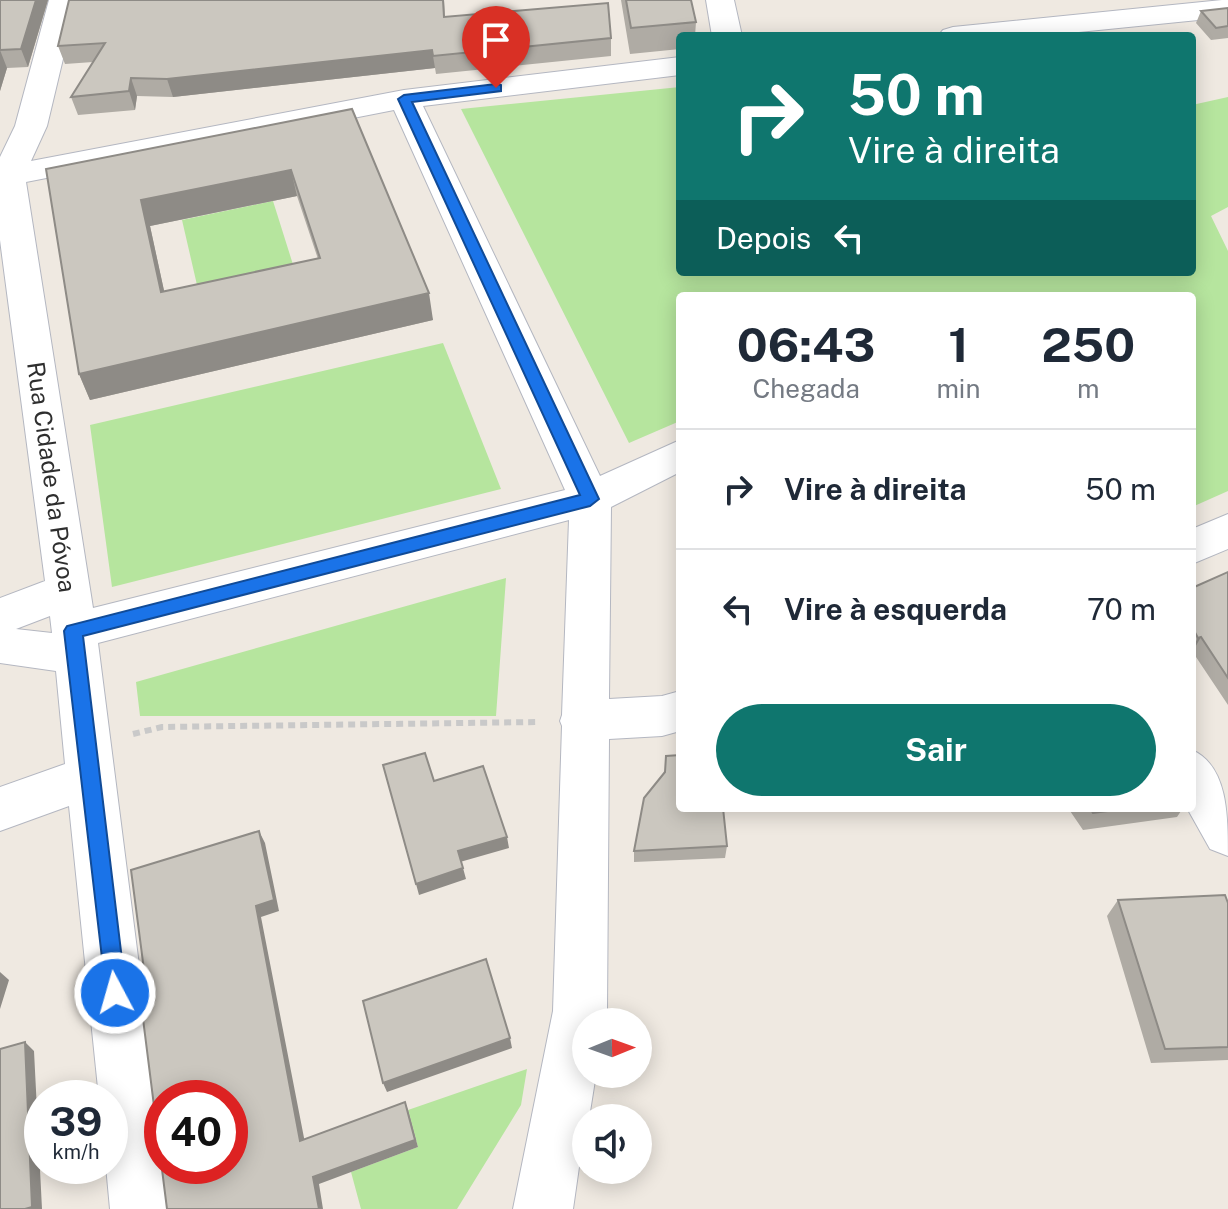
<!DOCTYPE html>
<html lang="pt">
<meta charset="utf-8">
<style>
:root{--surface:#fff;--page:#f6f6f7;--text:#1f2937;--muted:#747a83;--line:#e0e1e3;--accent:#0f766e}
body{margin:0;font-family:"Public Sans",sans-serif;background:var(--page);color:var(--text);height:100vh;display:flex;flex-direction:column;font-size:30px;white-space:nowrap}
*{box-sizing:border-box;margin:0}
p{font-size:26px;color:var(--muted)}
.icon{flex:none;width:44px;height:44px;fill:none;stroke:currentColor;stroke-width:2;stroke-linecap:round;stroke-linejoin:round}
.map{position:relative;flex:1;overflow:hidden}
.side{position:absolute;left:676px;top:292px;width:520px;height:520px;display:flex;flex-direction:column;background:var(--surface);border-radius:8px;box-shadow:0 4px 20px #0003}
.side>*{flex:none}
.banner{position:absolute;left:676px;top:32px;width:520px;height:244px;border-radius:8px;box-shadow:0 4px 20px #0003;background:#0f766e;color:#fff;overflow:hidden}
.needle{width:52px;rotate:89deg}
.buttons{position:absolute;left:572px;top:1008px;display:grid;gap:16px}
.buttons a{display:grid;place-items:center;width:80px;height:80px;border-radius:50%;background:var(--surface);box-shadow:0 4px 20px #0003;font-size:40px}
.speed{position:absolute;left:24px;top:1080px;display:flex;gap:16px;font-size:40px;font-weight:700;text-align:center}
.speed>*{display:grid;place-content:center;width:104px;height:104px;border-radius:50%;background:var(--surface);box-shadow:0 4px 20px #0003;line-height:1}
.speed small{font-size:20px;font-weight:400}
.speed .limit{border:12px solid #d22;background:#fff;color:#111}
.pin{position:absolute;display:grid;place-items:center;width:68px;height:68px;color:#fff;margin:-82px -34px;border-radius:50% 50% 50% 0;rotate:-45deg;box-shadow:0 0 8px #0007}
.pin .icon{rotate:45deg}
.me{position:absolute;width:88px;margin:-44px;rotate:354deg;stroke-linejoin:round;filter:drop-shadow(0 0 6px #0008)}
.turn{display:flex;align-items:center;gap:28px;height:168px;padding:0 40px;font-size:36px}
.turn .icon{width:104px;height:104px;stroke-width:2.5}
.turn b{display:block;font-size:56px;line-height:68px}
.then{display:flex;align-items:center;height:76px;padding:0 40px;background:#0003;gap:16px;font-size:30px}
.eta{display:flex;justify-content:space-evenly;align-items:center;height:136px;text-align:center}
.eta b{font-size:48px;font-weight:700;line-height:56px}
.cta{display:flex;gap:16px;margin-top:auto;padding:16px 40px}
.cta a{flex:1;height:92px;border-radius:48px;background:var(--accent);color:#fff;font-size:32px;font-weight:700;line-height:92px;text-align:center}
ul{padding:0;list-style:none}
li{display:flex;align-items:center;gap:24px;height:120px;padding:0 40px;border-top:2px solid var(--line)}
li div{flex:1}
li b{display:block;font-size:30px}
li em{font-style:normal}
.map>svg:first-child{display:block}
.green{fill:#b6e59e}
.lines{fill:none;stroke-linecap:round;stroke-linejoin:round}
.minor-casing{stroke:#b4b7c1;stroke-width:2}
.path{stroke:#c9c9c9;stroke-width:6;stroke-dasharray:7 5;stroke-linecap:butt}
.minor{fill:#fff;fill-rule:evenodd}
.wall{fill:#afaba4;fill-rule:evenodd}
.shaded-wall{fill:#8e8b86}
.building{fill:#cbc7bf;stroke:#8e8b86;stroke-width:2;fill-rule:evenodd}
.route{fill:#1a73e8;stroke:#114b97;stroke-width:2}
.labels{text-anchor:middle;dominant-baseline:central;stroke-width:6;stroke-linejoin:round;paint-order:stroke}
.street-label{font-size:24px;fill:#2e2e2e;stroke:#fff}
</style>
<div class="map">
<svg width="1228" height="1209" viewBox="0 0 1228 1209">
<rect width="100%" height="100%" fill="#efe9e1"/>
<path class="green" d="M 680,87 L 680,272 L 1192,272 L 1192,105 L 1228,97 L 1228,207 L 1211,216 L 1228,251 L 1228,491 L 1192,507 L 1192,296 L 680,296 L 680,421 L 629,443 L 461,109 Z
M 273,201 L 301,290 L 203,311 L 182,220 Z
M 443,343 L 501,489 L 112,587 L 90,425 Z
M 506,578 L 496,716 L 140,716 L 136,682 Z
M 527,1069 L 521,1105 L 457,1209 L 361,1209 L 351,1172 L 418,1147 L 408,1110 Z"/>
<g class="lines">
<g class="minor-casing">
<path id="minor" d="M 49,0 L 77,0 L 47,126 L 31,161 L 404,90 L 680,57 L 680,75 L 423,106 L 600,476 L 680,440 L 680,472 L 611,507 L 609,699 L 662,696 L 680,691 L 680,731 L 662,736 L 609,739 L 607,1011 L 605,1022 L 586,1022 L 586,1074 L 596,1074 L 589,1118 L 586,1118 L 573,1209 L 513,1209 L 553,1011 L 562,726 L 560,721 L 562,715 L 569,520 L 98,643 L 170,1209 L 110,1209 L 106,1166 L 110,1166 L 110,1098 L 99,1098 L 69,806 L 0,831 L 0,787 L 65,764 L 56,671 L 0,663 L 0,598 L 45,581 L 0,240 L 0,157 L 15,126 ZM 394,110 L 565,490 L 93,608 L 26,182 ZM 50,616 L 52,633 L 16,629 Z
M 706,0 L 734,0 L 742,36 L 712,36 Z
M 1222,0 L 1228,0 L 1228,17 L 1039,36 L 938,36 L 943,30 L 953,27 Z
M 1228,514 L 1228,549 L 1192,564 L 1192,529 Z
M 1192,750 C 1228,766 1228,816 1228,856 L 1210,849 L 1187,808 L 1192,808 Z"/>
</g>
<path class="path" d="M 133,734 L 162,727 L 538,722"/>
<use href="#minor" class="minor"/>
</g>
<path class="wall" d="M 0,0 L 48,0 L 28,67 L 7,68 L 0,91 Z
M 69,0 L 444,0 L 445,17 L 611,38 L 611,56 L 436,74 L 435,68 L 173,97 L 137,96 L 135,110 L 78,115 L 71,97 L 93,62 L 65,64 L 58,46 Z
M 621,0 L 691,0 L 696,22 L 695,36 L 680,36 L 680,49 L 630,54 Z
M 1228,8 L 1228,38 L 1211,40 L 1196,23 L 1201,11 Z
M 352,109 L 433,320 L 90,400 L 79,374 L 46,169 ZM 297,196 L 318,259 L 164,291 L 150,226 Z
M 1228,572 L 1228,705 L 1192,651 L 1192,588 Z
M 1068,808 L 1183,808 L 1177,817 L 1083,830 Z
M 727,846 L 725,858 L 634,862 L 634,851 Z
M 1118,900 L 1228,903 L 1228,1060 L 1151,1063 L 1107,916 Z"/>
<path class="shaded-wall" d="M 36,0 L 48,0 L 28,67 L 21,49 Z
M 0,50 L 7,68 L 0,91 Z
M 432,50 L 435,68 L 173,97 L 167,79 Z
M 131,78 L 137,96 L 135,110 L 129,91 Z
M 291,170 L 297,196 L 150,226 L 170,318 L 161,292 L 141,200 Z
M 429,293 L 433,320 L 90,400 L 79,374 Z
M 1201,637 L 1193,651 L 1192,651 L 1192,648 L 1198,638 Z
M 259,831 L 265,843 L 279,911 L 261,917 L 306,1148 L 300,1141 L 256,906 Z
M 507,837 L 509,848 L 460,862 L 458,851 Z
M 463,868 L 466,879 L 419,895 L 416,884 Z
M 0,972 L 9,980 L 0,1009 Z
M 510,1038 L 512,1048 L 387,1092 L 383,1083 Z
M 25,1042 L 34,1051 L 42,1209 L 25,1209 Z
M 405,1102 L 408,1110 L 418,1147 L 319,1184 L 323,1209 L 319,1209 L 313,1177 Z"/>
<path class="building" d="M 0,0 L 36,0 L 21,49 L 0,50 Z
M 69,0 L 443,0 L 444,17 L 608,3 L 611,38 L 433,56 L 432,50 L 167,79 L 131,78 L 129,91 L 71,97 L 105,43 L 58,46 Z
M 626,0 L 691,0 L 696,22 L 631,28 Z
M 1228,8 L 1228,26 L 1216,28 L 1201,11 Z
M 352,109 L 429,293 L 79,374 L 46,169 ZM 291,170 L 320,258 L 161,292 L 141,200 Z
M 1228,572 L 1228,678 L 1201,637 L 1198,638 L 1192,627 L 1192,588 Z
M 425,753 L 434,781 L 483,766 L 507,837 L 458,851 L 463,868 L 416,884 L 383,765 Z
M 680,755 L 680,808 L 723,808 L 727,846 L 634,851 L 644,798 L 665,772 L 666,756 Z
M 1090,808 L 1131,808 L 1093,813 Z
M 259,831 L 274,900 L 256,906 L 300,1141 L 405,1102 L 415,1140 L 313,1177 L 319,1209 L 167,1209 L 140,995 L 147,993 L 131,870 ZM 162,1098 L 230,1098 L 230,1166 L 162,1166 Z
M 1225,895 L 1228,903 L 1228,1047 L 1165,1049 L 1118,900 Z
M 486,959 L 510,1038 L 383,1083 L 363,1001 Z
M 25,1042 L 32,1207 L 25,1209 L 0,1209 L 0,1049 Z"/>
<path class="route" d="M 496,84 L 501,85 L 501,91 L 412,102 L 599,499 L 590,506 L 83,636 L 126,993 L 123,1001 L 115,1004 L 107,1001 L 64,631 L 67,626 L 580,495 L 398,99 L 404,95 Z"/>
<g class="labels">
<g class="street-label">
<text transform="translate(52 477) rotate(82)">Rua Cidade da Póvoa</text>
</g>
</g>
</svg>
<div class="buttons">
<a><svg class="needle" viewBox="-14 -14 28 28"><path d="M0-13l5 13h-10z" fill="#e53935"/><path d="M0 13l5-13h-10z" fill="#747a83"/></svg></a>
<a><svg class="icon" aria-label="sound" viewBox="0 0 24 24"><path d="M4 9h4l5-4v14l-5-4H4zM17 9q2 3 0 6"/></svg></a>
</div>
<div class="speed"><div>39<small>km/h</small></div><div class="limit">40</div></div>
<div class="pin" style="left:496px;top:88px;background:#d93025"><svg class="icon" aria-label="arrive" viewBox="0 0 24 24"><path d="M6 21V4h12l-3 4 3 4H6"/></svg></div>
<svg class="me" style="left:115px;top:993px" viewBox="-20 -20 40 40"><circle r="17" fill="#1a73e8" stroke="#fff" stroke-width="3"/><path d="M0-11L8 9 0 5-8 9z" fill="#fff"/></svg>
<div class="banner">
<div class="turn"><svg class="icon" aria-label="right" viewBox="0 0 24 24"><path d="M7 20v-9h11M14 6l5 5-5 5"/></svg><div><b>50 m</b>Vire à direita</div></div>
<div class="then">Depois<svg class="icon" aria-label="left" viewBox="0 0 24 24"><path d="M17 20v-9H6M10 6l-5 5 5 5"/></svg></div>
</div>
<section class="side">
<div class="eta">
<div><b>06:43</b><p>Chegada</p></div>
<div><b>1</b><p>min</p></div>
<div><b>250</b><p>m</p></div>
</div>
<ul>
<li><svg class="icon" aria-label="right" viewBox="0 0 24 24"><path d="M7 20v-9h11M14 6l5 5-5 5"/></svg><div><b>Vire à direita</b></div><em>50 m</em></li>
<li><svg class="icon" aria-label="left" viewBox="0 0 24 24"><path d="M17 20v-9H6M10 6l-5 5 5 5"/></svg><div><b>Vire à esquerda</b></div><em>70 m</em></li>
</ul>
<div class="cta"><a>Sair</a></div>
</section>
</div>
